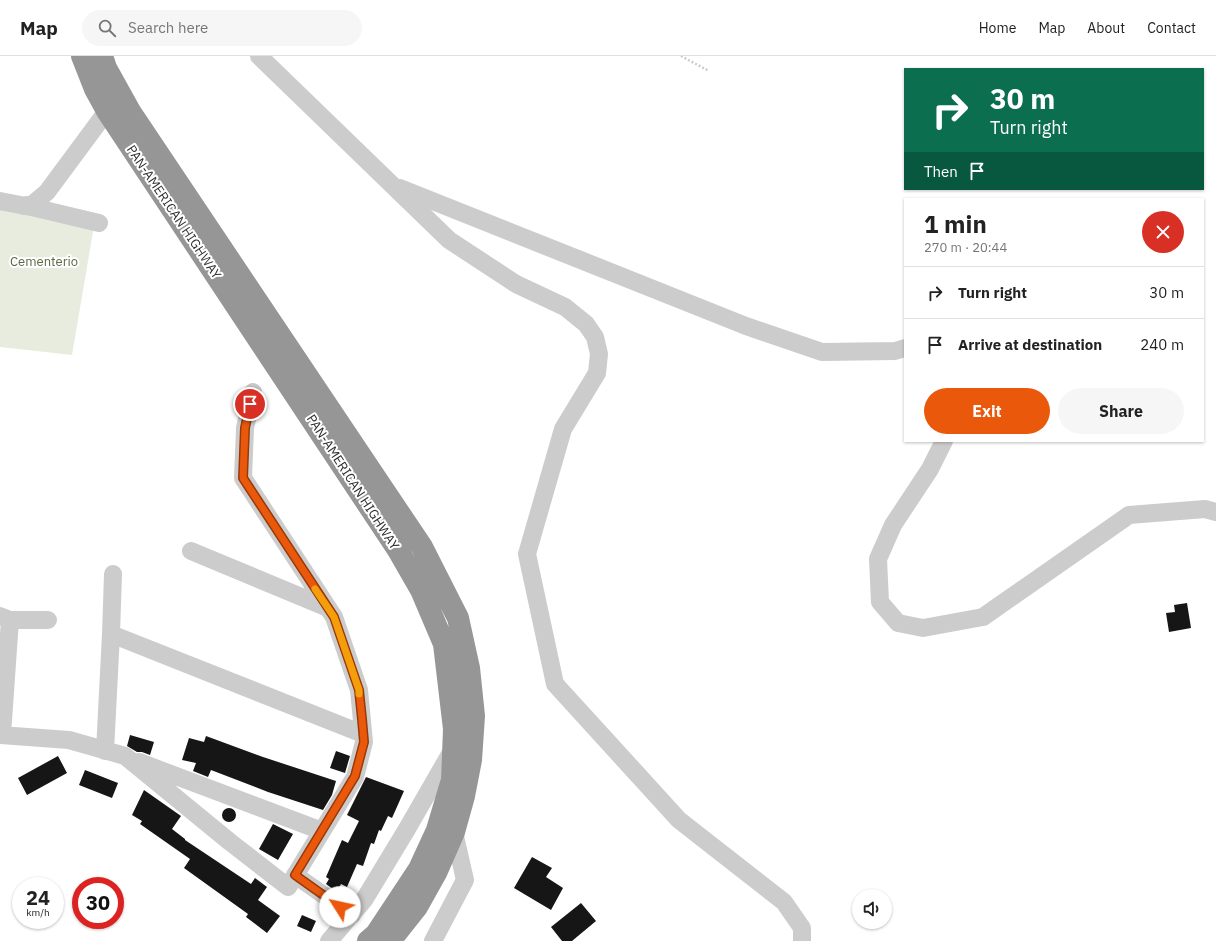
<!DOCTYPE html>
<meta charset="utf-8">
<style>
:root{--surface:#fff;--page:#f6f6f6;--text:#222;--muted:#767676;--line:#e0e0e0;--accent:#ea580c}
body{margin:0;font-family:"IBM Plex Sans",sans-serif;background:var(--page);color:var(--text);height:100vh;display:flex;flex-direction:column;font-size:15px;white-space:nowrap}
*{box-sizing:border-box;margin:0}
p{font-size:13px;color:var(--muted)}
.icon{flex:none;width:22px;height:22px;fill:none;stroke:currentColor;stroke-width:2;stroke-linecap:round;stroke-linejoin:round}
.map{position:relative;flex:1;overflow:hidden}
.panel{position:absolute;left:904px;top:142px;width:300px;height:244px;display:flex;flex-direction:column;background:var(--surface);border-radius:0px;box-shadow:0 1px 3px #0004}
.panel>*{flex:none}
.hud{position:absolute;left:904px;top:12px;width:300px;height:122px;border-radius:0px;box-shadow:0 1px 3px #0004;background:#0b6e4f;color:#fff;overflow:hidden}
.tools{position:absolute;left:852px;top:833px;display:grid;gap:8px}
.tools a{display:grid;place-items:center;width:40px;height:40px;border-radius:50%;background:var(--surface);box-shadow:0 1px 3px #0004;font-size:20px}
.speed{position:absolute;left:12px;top:821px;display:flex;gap:8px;font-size:20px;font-weight:700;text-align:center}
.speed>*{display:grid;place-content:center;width:52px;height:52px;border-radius:50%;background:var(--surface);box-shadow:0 1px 3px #0004;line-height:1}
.speed small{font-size:10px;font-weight:400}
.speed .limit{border:6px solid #d22;background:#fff;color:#111}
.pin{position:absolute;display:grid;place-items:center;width:34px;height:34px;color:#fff;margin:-17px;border:2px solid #fff;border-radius:50%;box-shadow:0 1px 4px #0007}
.me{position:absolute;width:44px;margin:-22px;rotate:305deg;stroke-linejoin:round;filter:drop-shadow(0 0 3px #0008)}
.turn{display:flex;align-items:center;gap:14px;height:84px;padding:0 20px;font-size:18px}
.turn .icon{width:52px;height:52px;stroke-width:2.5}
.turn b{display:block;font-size:28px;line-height:34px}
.then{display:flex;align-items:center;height:38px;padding:0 20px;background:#0003;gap:8px;font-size:15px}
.round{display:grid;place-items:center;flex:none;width:42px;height:42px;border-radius:21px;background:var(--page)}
.head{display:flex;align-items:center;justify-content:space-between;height:68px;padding:0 20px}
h1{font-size:24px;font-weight:800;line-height:30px}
.primary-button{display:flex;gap:8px;margin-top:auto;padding:8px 20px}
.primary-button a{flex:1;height:46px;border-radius:24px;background:var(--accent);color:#fff;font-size:16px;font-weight:800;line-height:46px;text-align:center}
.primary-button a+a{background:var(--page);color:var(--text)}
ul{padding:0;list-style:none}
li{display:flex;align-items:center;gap:12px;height:52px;padding:0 20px;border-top:1px solid var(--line)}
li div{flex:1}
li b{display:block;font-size:15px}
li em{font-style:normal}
header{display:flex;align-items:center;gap:24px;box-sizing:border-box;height:56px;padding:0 20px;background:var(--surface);border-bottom:1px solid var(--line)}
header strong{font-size:19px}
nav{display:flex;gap:22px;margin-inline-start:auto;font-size:14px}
.search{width:280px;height:36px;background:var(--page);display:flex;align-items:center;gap:10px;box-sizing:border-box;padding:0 14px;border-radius:22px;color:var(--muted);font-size:15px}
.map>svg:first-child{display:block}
.green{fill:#e7ecde}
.building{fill:#161616}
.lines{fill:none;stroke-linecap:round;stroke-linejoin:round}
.path{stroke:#ccc;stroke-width:2.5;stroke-dasharray:2 2;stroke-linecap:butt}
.minor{stroke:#ccc;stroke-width:18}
.highway{stroke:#969696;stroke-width:22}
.route-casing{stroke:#983908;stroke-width:10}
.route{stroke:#ea580c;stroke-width:7}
.slow{stroke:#f59e0b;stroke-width:7}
.labels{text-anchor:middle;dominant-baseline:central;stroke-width:4;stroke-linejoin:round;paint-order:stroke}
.street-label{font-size:13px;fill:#2f2f2f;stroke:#fff}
.park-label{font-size:13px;fill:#57693f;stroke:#fff}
</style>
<header>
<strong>Map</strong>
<div class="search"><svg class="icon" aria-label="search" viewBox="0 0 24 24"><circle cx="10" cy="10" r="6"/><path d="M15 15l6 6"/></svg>Search here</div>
<nav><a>Home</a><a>Map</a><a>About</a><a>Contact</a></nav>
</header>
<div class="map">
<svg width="1216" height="885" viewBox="0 0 1216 885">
<rect width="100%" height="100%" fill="#fff"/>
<path class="green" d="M 0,150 L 94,170 L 72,299 L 0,291 Z"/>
<path class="building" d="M 1187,547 L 1191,572 L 1169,576 L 1166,557 L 1175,556 L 1174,549 Z
M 130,679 L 154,686 L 150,699 L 142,696 L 137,696 L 127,690 Z
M 206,680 L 263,701 L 336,725 L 332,739 L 323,754 L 268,736 L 211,714 L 208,721 L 193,715 L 196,707 L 182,704 L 189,682 L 204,686 Z
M 336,695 L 350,700 L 345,717 L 330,712 Z
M 58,700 L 67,717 L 27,739 L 18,722 Z
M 85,714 L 118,727 L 112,742 L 79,729 Z
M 366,721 L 404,735 L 392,762 L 388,760 L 381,775 L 379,774 L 374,788 L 371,787 L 363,810 L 357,808 L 347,831 L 341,828 L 337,836 L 326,828 L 329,823 L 326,821 L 342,784 L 348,787 L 359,765 L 347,759 Z
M 144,734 L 181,760 L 172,773 L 185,783 L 185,784 L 251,828 L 255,822 L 267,831 L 258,844 L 280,860 L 267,877 L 246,861 L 248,858 L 184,812 L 190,803 L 140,768 L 142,765 L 132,759 Z
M222 759a7 7 0 1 1 14 0a7 7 0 1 1-14 0Z
M 273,768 L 293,778 L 278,804 L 259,793 Z
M 532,801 L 552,812 L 546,821 L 563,832 L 551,854 L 514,832 Z
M 581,847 L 596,865 L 572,885 L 562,885 L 551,871 Z
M 302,859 L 316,865 L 311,876 L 297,870 Z"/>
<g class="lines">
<path class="path" d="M 681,0 L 709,15"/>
<path class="minor" d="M 259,0 L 449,184 L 516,228 L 565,251 L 586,268 L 595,281 L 599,298 L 597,317 L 563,373 L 527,498 L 555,628 L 679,764 L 784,846 L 802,872 L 802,885
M 400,132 L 746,270 L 822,296 L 895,295 L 905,292
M 0,145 L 36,152 L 99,167
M 24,150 L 34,147 L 47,136 L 107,55
M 944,385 L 930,413 L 893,469 L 878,503 L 880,546 L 898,567 L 923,572 L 983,561 L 1129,459 L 1205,453 L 1216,456
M 191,495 L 328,552
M 0,560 L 10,564 L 48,564
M 111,578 L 113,518
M 0,679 L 69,684 L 125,700 L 230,786 L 288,831 L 355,721 L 364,686 L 359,634 L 334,561 L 243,422 L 245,372 L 253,336
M 2,679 L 10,564
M 105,695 L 111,578 L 363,678
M 139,706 L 322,775
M 295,819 L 352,859
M 329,885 L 364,844 L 407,773 L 453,693
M 433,885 L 465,824 L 454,776"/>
<path class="highway" d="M 82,0 L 95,33 L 107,55 L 398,494 L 421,534 L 444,588 L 454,673 L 452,724 L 437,774 L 419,813 L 376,878 L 368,885
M 102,0 L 106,12 L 131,57 L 422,491 L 458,562 L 469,612 L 474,660 L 471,704 L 464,740 L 454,776 L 436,817 L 417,851 L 390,885"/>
</g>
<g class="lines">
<g class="route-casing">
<path id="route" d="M 250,348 L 245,372 L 243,422 L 334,561 L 359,634 L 362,663 L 364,686 L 355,720 L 295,819 L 340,851"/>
</g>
<use href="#route" class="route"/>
<path class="slow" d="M 315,533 L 334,561 L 359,634 L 359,638"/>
</g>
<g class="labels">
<g class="street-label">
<text transform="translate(174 156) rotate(56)">PAN-AMERICAN HIGHWAY</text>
<text transform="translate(353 426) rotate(57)">PAN-AMERICAN HIGHWAY</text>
</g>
<g class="park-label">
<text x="44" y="205">Cementerio</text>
</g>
</g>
</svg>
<div class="tools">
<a><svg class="icon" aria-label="sound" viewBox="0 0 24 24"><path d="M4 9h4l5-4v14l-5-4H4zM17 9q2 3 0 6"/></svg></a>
</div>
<div class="speed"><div>24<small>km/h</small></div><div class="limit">30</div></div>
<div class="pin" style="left:250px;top:348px;background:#d93025"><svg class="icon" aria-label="arrive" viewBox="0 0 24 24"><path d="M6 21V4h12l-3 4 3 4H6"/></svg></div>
<svg class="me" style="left:340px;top:851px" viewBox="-20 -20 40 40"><circle r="19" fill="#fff"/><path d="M0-13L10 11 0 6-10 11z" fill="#ea580c"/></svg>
<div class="hud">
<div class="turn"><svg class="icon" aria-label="right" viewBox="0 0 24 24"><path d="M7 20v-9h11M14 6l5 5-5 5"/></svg><div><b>30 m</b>Turn right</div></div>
<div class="then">Then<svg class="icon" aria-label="arrive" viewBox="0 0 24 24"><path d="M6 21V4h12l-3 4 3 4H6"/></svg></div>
</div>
<section class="panel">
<div class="head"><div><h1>1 min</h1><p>270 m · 20:44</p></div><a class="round" style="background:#d93025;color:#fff"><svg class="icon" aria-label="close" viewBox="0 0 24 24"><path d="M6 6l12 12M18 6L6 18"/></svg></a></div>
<ul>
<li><svg class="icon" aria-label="right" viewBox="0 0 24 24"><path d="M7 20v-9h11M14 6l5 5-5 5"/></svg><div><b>Turn right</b></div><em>30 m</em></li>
<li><svg class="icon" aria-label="arrive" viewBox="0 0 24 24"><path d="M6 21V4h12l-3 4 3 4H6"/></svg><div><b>Arrive at destination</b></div><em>240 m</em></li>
</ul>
<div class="primary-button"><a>Exit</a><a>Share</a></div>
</section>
</div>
